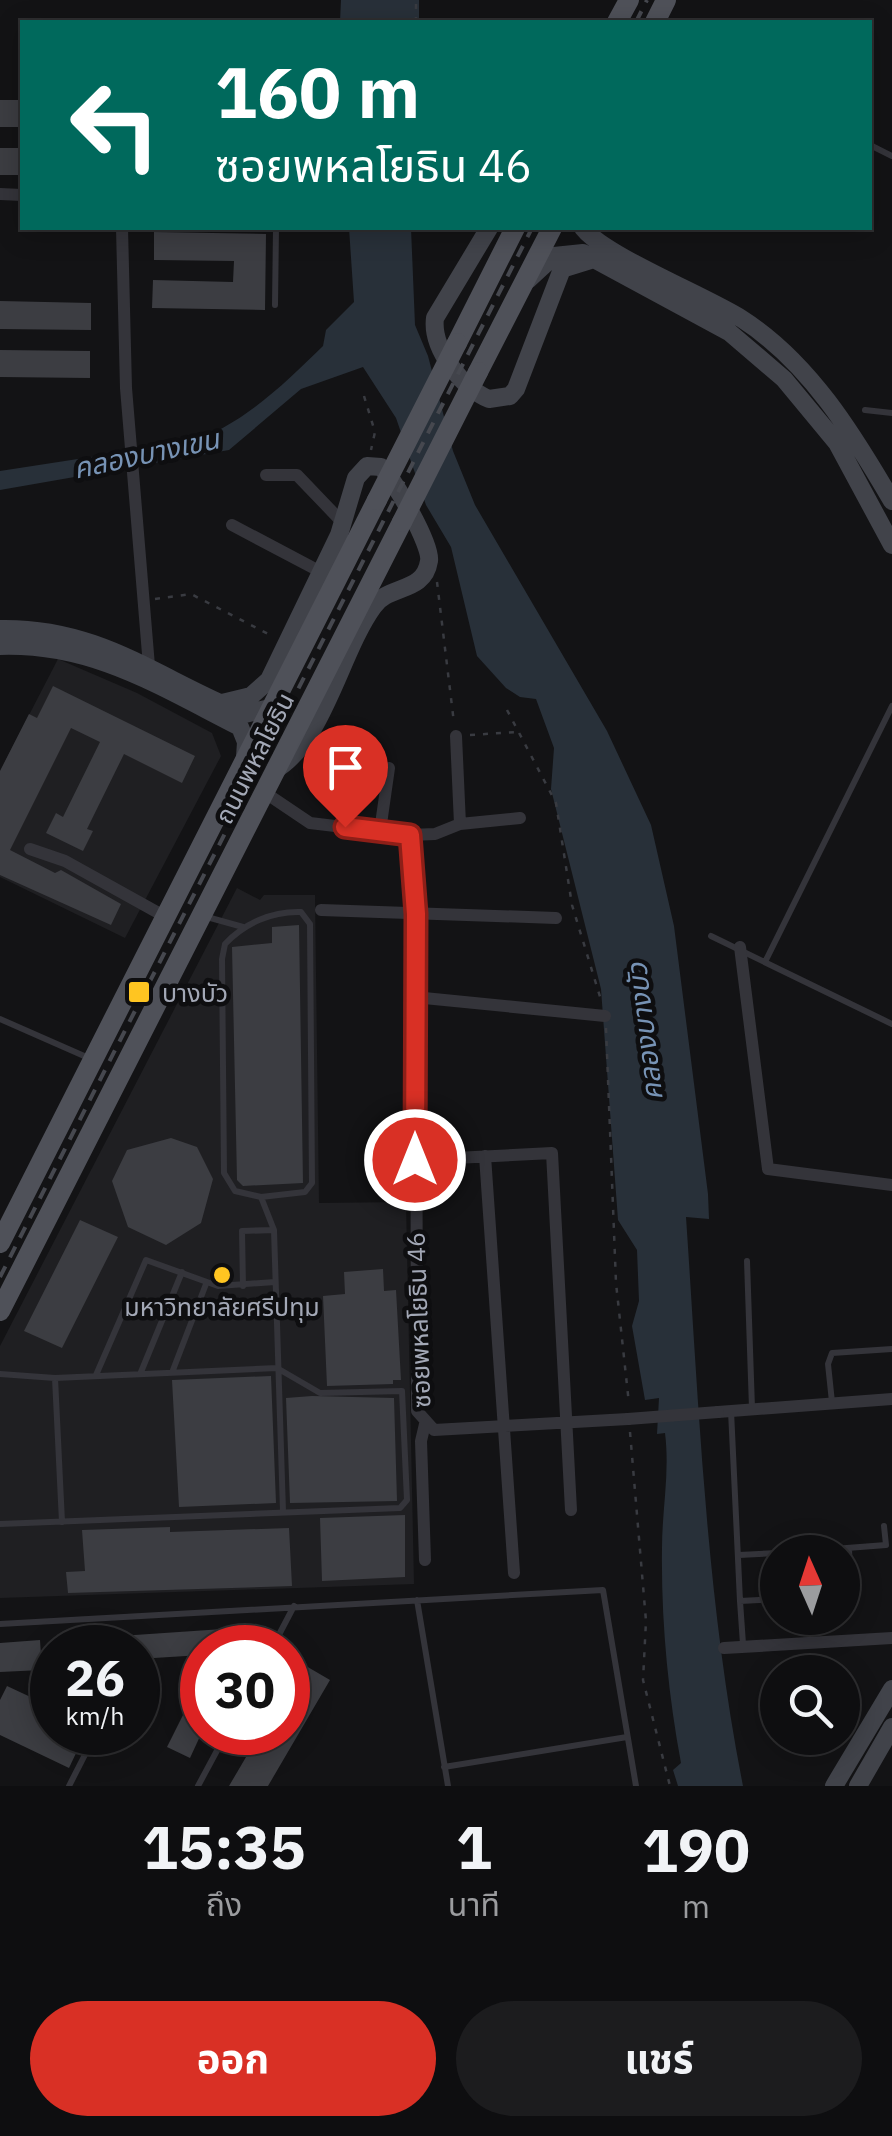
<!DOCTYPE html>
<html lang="th">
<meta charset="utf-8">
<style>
:root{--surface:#0e0e10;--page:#1c1c1e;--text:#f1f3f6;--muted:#9b9c9f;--line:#2e2e30;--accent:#d93025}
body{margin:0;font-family:"IBM Plex Sans","Noto Sans Thai",sans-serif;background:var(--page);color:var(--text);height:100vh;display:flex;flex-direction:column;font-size:38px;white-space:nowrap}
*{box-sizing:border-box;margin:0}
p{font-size:32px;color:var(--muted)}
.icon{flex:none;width:55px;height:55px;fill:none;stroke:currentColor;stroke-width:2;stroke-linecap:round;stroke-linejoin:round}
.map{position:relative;height:1786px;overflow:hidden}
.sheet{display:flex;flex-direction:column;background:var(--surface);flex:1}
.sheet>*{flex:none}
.guide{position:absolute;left:20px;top:20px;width:852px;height:210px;border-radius:0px;box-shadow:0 5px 25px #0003,0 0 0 2px var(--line);background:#00695c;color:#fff;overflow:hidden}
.needle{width:65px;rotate:357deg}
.buttons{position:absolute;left:760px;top:1535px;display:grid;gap:20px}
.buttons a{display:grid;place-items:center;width:100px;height:100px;border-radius:50%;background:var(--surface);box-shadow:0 5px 25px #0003,0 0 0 2px var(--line);font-size:50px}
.speed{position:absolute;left:30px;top:1625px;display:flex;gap:20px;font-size:50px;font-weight:700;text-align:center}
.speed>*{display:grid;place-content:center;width:130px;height:130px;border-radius:50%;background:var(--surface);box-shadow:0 5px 25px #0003,0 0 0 2px var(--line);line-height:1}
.speed small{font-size:25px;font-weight:400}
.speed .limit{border:15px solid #d22;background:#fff;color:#111}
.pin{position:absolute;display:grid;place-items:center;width:85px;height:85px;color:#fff;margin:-102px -42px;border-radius:50% 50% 50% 0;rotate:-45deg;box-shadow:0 0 10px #0007}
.pin .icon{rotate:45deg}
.me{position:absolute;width:110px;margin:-55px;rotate:0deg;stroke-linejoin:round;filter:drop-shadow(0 0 8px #0008)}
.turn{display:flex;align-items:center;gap:35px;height:210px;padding:0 30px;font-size:45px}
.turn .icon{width:130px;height:130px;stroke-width:2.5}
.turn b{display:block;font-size:70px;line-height:85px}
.eta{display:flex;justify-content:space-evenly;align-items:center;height:170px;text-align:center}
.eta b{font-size:60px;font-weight:700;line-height:70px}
.action{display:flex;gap:20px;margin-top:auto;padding:20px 30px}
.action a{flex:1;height:115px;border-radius:60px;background:var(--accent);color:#fff;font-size:40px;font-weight:700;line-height:115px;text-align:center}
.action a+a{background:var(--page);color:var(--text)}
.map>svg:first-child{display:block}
.built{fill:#1f1f22}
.water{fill:#283039}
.building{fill:#3c3d42}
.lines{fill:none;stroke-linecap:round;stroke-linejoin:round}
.path{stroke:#393b41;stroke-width:2.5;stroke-dasharray:5 8;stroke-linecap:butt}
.lane{stroke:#34343a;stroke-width:6}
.street{stroke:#34343a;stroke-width:12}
.secondary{stroke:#41434a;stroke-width:18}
.primary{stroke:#4f5159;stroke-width:20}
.rail{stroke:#46484f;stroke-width:4;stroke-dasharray:12 10;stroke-linecap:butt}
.street-bridge{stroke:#34343a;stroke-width:12}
.primary-bridge{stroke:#4f5159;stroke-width:20}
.route-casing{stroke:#8d1f18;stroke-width:25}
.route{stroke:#d93025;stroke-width:18}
.poi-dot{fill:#ffc521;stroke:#0e0e10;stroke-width:4}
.labels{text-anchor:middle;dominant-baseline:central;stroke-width:9;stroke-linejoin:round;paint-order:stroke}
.street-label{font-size:25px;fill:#a3a8b6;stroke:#0e0e10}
.poi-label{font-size:25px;fill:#a3a8b6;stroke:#0e0e10;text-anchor:start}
.water-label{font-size:28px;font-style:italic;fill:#7793b5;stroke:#0e0e10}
</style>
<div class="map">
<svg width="892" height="1786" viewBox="0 0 892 1786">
<rect width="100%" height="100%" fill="#131315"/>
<path class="built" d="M 58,659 L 137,693 L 212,733 L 221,756 L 125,938 L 0,877 L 0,771 Z
M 237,888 L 260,900 L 264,895 L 315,895 L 319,1203 L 406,1202 L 414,1584 L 0,1598 L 0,1346 Z"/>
<path class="water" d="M 341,0 L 419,0 L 419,22 L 340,22 Z
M 349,228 L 411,228 L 415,325 L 428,356 L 453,451 L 475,505 L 607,731 L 651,825 L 674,926 L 708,1194 L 709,1219 L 686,1217 C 699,1408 706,1598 743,1786 L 678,1786 L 673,1770 L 681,1763 C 668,1693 661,1620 662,1548 C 662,1509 670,1473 665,1433 L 657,1434 L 659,1398 L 645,1400 L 632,1326 L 639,1301 L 637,1250 L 618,1220 L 601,989 L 551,789 L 554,748 L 536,699 L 520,697 L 506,688 L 477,656 L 451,547 L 426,505 L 396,418 L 363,367 L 301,389 L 229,450 L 0,490 L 0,471 L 188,442 C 240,428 285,383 323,346 L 326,330 L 354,302 Z"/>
<path class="building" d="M 0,100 L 22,100 L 22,127 L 0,127 Z
M 0,148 L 22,148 L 22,175 L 0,175 Z
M 154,232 L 266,234 L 265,310 L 152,308 L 153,280 L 233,282 L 234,261 L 154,260 Z
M 0,301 L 91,303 L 91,330 L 0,329 Z
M 0,350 L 90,351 L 90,378 L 0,377 Z
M 53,686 L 195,756 L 182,783 L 124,754 L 87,829 L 93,831 L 83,851 L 46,833 L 56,813 L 63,817 L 100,742 L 71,728 L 10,850 L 55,873 L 61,870 L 121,904 L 111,925 L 0,875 L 0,771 L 29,714 L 37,718 Z
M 299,925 L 303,1183 L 243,1186 L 237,1180 L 232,947 L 272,943 L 272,927 Z
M 171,1138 L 197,1147 L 213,1179 L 201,1223 L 166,1245 L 128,1227 L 112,1181 L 127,1150 Z
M 80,1220 L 118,1237 L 62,1348 L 24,1331 Z
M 383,1269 L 384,1291 L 396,1290 L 401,1380 L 393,1380 L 393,1384 L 327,1386 L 323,1296 L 345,1294 L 344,1272 Z
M 271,1376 L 276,1503 L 179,1507 L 172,1380 Z
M 312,1396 L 394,1398 L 397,1501 L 290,1503 L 286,1398 Z
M 405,1515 L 405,1577 L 322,1581 L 320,1518 Z
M 170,1527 L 170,1532 L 289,1528 L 292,1586 L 68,1593 L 66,1572 L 85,1571 L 82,1530 Z
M 266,1626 L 265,1648 L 202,1648 L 202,1655 L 138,1659 L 138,1648 L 76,1648 L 76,1639 Z
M 40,1640 L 42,1670 L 0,1672 L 0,1643 Z
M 294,1659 L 330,1680 L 268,1786 L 229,1786 L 249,1752 L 237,1745 L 245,1732 L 288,1732 L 288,1670 Z
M 7,1686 L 52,1707 L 52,1732 L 86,1732 L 69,1768 L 0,1735 L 0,1700 Z
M 190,1701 L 202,1707 L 202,1732 L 190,1758 L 167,1747 Z"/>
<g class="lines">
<path class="path" d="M 416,22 L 416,0
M 364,396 L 375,432 L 371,450
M 437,582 L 454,723
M 155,599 L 191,594 L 272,636
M 507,710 L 556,803 L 572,905 L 601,1000
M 470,735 L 517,732
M 606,1028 L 616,1283 L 629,1404
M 630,1432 L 646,1621 L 643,1680 L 670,1786"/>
<path class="lane" d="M 870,145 L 892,156
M 275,305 L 276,228
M 865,410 L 892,413
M 301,912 L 310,924 L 312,1183 L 305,1192 L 261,1197 L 235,1191 L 224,1173 L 222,959 L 225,944 C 245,923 272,911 301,912 Z
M 207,917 L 243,927
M 711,936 L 892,1024
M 766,960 L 892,706
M 0,1019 L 91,1059
M 261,1197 L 274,1230 L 283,1511
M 747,1261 L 752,1408
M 243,1286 L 242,1231 L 274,1230
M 173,1370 L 206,1284
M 141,1372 L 182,1272
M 0,1374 L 55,1378 L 277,1368 L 320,1393 L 402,1391 L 407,1500 L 400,1508 L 0,1524
M 96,1375 L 146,1260 L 218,1286 L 275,1282
M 55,1378 L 62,1522
M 832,1402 L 828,1364 L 832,1353 L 892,1349
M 731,1411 L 740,1601 L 778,1599
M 795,1552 L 886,1545 L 884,1526
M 739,1555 L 778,1553
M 842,1594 L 851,1593 L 849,1549
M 417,1600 L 448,1786
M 740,1601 L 743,1644
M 0,1624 L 603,1590 L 636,1786
M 272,1648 L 294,1606
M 444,1767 L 627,1737
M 69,1786 L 93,1739
M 198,1786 L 227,1732"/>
<path class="street" d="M 0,194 L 22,195
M 122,228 L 126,388 L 149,666
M 266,475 L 297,475 L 343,523
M 232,525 L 321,572
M 456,736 L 460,824
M 264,792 L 310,823 L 410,835 L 435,834 L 460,824 L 520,818
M 380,831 L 389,768
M 410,835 L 416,914 L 417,1411 L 434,1430 L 628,1419
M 30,849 L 65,861 L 164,916
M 321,910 L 556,918
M 740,947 L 768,1169 L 892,1185
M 414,997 L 605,1016
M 485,1156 L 514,1573
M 415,1160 L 552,1153 L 571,1510
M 718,1412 L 892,1399
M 425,1560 L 421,1441 L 425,1424
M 724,1648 L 892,1638"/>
<path class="secondary" d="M 489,228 L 435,318 C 431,348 462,388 489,399 L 510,396 L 516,389 L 562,269 L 591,260
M 583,228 C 605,256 706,296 742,319 C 809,362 853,434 892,501
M 528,280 L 554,256 L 583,253 L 729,332 L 784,379 L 837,443 L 892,545
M 0,629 C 100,627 158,679 245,714 L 270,708
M 0,646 C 93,643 159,686 240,727 L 246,742 L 245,757
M 222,703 L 251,696 L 269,680 L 339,535 L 356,478 L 367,466 L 381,467 C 393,478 432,545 429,561 C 424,594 388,584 373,607 C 340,653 324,741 275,770
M 834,1786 L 892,1689
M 858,1786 L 892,1727"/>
<path class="primary" d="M 617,22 L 629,0
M 655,22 L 666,0
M 457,343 L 515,228
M 478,372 L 552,228
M 0,1243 L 377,500
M 0,1311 L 402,522"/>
<path class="rail" d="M 636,22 L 647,0
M 0,1277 L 532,228"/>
<path class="street-bridge" d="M 628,1419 L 718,1412"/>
<path class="primary-bridge" d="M 377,500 L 457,343
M 402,522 L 478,372"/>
</g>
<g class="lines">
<g class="route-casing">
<path id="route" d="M 345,827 L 410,835 L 416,914 L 415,1160"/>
</g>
<use href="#route" class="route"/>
</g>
<g class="poi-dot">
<rect x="127" y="980" width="24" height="24" rx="5"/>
<circle cx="222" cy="1275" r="10"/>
</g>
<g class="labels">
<g class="street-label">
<text transform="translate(254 758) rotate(-63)">ถนนพหลโยธิน</text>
<text transform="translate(418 1320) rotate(-92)">ซอยพหลโยธิน 46</text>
</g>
<g class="poi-label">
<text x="162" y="992">บางบัว</text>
<text x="222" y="1306" text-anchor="middle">มหาวิทยาลัยศรีปทุม</text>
</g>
<g class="water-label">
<text transform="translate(146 453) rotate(-12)">คลองบางเขน</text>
<text transform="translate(644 1032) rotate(-97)">คลองบางบัว</text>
</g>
</g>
</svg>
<div class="buttons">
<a><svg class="needle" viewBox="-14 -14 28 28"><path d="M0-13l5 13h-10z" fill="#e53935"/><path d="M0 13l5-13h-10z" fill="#9b9c9f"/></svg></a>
<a><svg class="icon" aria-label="search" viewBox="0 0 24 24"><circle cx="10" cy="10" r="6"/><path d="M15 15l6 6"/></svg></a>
</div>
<div class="speed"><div>26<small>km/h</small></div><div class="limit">30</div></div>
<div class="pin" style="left:345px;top:827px;background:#d93025"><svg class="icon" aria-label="arrive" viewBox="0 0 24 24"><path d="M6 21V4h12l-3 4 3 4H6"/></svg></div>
<svg class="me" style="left:415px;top:1160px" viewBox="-20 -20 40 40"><circle r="17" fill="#d93025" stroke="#fff" stroke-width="3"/><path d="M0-11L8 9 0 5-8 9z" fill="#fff"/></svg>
<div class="guide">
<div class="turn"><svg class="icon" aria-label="left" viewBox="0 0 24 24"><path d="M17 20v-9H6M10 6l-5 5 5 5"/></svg><div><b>160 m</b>ซอยพหลโยธิน 46</div></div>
</div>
</div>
<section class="sheet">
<div class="eta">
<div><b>15:35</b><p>ถึง</p></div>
<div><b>1</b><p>นาที</p></div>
<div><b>190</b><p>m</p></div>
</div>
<div class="action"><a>ออก</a><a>แชร์</a></div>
</section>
